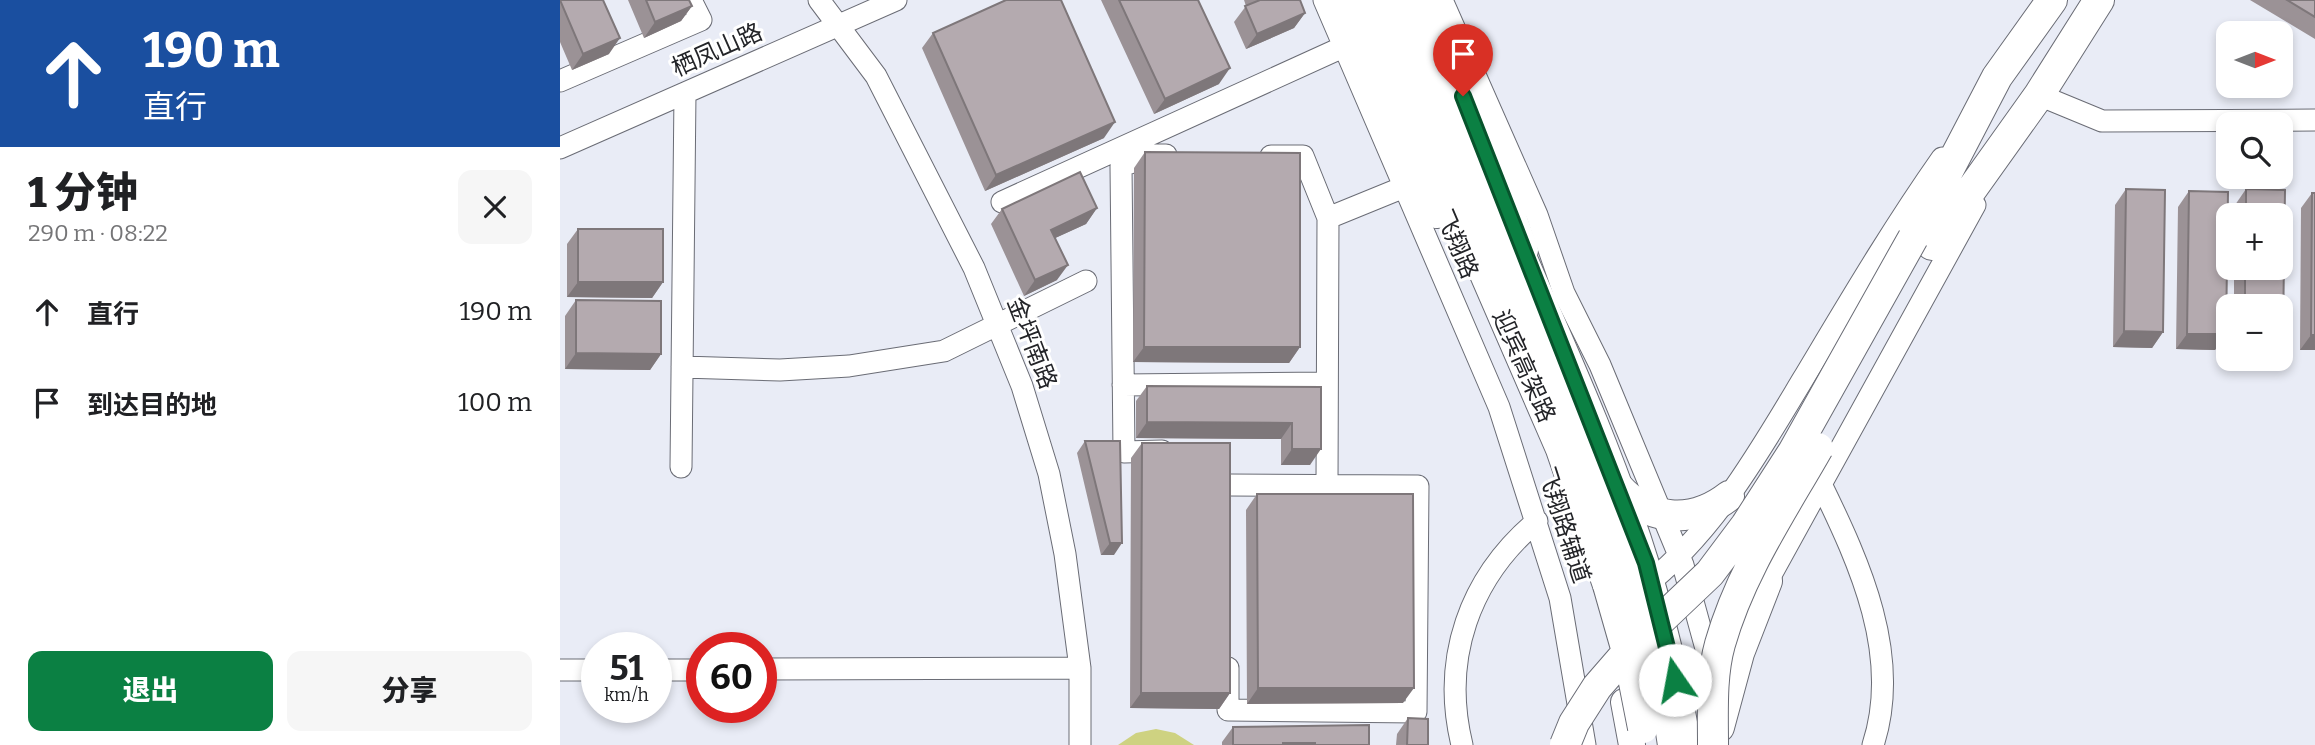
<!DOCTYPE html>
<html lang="zh">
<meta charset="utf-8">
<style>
:root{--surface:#fff;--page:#f6f6f6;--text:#202124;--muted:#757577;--accent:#0b8043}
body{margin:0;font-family:Bitter,"Noto Sans SC",serif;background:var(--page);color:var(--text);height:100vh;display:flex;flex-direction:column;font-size:26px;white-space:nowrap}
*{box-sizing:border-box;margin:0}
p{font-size:23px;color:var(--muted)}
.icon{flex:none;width:38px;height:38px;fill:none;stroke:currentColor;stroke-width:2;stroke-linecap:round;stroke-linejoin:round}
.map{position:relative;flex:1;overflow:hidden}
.panel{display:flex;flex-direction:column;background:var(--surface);width:560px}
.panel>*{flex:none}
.guide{background:#1a4fa0;color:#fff;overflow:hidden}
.needle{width:46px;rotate:90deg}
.fabs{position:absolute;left:1656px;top:21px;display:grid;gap:14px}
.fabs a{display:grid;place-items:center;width:77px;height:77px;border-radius:14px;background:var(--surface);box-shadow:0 4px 10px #0003;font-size:35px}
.speed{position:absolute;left:21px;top:632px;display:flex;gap:14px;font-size:35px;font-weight:700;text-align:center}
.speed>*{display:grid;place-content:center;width:91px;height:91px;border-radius:50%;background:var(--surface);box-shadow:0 4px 10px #0003;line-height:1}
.speed small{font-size:18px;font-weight:400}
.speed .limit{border:10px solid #d22;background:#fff;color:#111}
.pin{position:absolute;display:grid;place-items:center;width:60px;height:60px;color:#fff;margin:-72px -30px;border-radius:50% 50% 50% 0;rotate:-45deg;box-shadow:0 0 7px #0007}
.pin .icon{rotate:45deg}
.me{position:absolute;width:77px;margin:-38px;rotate:348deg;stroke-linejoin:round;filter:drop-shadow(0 0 5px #0008)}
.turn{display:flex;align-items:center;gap:24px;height:147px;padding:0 28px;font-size:32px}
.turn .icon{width:91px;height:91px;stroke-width:2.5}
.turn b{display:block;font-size:49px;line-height:60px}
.round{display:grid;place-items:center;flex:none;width:74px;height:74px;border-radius:14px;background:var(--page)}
.overview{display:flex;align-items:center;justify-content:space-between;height:119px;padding:0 28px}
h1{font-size:42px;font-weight:800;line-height:52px}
.button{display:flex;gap:14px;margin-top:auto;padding:14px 28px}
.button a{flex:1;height:80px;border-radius:14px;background:var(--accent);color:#fff;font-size:28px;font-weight:800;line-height:80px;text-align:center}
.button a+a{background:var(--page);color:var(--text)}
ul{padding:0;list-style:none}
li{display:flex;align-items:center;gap:21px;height:91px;padding:0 28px}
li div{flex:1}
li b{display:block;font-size:26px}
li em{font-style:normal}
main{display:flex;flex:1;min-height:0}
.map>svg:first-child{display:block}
.green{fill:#ced281}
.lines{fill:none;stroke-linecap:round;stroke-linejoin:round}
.minor-casing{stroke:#6a6c75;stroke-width:23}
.major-casing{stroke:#6a6c75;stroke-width:28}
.highway-casing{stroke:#6a6c75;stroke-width:32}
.minor{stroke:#fff;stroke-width:21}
.major{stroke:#fff;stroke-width:26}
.highway{stroke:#fff;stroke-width:30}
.highway-bridge-casing{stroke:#6a6c75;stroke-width:32;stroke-linecap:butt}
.highway-bridge{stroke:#fff;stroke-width:30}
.wall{fill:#9b9296}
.shaded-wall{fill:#7e777a}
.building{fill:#b4aaaf;stroke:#7e777a;stroke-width:2}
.route-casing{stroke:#07532c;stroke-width:18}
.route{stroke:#0b8043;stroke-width:12}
.labels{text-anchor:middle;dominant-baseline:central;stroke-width:6;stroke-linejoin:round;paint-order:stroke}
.street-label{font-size:24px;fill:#232428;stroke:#fff}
</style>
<main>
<section class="panel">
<div class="guide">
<div class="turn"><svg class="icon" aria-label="ahead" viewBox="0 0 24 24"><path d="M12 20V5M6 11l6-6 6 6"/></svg><div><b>190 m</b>直行</div></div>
</div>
<div class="overview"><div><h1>1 分钟</h1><p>290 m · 08:22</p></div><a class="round"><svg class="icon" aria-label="close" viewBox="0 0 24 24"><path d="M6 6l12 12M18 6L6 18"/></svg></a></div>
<ul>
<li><svg class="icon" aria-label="ahead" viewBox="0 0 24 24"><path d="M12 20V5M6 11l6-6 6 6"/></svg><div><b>直行</b></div><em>190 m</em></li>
<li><svg class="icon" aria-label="arrive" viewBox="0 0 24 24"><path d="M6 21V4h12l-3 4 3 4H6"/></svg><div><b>到达目的地</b></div><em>100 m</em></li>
</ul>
<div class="button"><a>退出</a><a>分享</a></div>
</section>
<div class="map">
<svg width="1755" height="745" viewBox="0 0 1755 745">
<rect width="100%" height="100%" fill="#e9ecf6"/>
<path class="green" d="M 596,729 L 615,733 L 634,745 L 558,745 L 576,733 Z"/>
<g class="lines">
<g class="minor-casing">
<path id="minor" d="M 259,0 L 316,76 L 414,268 L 462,386 L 489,474 L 505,554 L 520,668 L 520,745
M 764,0 L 939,407 L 1000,598 L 1025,745
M 882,0 L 977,215 L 1004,293 L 1040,365 L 1123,565 L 1151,667
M 0,81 L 141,20 L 131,0
M 1472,107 L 1479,95 L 1542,121 L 1755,120
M 0,148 L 336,0
M 711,156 L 743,156 L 768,218 L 767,485
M 442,202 L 783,47
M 768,218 L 844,187
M 122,367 L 220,370 L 289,366 L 384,351 L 526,281
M 563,385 L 767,383
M 602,451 L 564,452 L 561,166 L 593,155 L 606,155
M 121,467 L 125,93
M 1261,484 C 1300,564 1342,656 1313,745
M 1081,589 C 1152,535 1198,454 1243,379 C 1288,304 1332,229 1382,158
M 1201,593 L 1415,205
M 668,668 L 668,710 L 856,712 L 858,486 L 669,485
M 201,669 L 520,668
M 0,670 L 37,670
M 96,670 L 142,670
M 1104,686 L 1129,673 L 1161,647
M 902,745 C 881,659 909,578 977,521"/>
</g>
<g class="major-casing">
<path id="major" d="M 953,233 C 1000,341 1051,451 1086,564 C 1104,623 1118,684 1128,745
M 1064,702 L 1072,745"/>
</g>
<g class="highway-casing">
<path id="highway" d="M 780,0 L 828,111 L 877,213
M 806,0 L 1001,449 L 1048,585
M 836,0 L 1023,436 L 1070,569
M 862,0 L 933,168 L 963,250
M 1353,238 L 1437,77 L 1492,0
M 1372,245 L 1479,95 L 1539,0
M 1058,487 C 1088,521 1132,525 1169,496
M 1109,719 L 1113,745
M 1159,727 L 1179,653 L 1207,581"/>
</g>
<use href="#minor" class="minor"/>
<use href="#major" class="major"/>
<use href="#highway" class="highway"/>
<g class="highway-bridge-casing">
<path id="highway-bridge" d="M 1070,569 L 1109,719
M 1048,585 L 1070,662 L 1083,728
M 1005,745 L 1014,723 L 1037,687 L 1070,649 L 1150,573 L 1186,525 L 1233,452 L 1353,238
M 1153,745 C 1153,712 1151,676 1160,644 C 1180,573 1222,511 1258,448"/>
</g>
<use href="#highway-bridge" class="highway-bridge"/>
</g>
<path class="wall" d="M 0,0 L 49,54 L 12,70 L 0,42 Z
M 68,0 L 129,0 L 132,6 L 121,21 L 84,38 Z
M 541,0 L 638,0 L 659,84 L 594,114 Z
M 684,0 L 740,0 L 745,13 L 734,28 L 686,49 L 674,22 L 686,6 Z
M 1690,0 L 1755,0 L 1755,39 Z
M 373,33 L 544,138 L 425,191 L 362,48 Z
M 585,152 L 740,347 L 729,363 L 573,362 L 574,168 Z
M 1566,189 L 1603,332 L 1592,348 L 1553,347 L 1555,205 Z
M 1686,189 L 1725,190 L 1723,332 L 1720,336 L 1720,306 L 1674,306 L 1674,268 L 1720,268 L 1720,215 L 1675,215 L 1675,205 Z
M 1629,191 L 1666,334 L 1655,350 L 1616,349 L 1618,207 Z
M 1752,193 L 1755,350 L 1740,350 L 1741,208 Z
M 537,208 L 526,224 L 495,238 L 497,280 L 464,296 L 431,224 L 442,209 Z
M 18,229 L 103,282 L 92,298 L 7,297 L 7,244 Z
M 16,300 L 101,354 L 90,370 L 5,369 L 5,316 Z
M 587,386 L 761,387 L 750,465 L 721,465 L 721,439 L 576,438 L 576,401 Z
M 525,441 L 554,555 L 541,555 L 517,453 Z
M 582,443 L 670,693 L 659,709 L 570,708 L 571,458 Z
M 697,494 L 843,703 L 687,704 L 686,510 Z
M 848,718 L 868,745 L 836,745 L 837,734 Z
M 673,727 L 809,745 L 662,745 L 662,742 Z"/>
<path class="shaded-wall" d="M 132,6 L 121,21 L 84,38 L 95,22 Z
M 745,13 L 734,28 L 686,49 L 697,34 Z
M 60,38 L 49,54 L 12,70 L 23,54 Z
M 670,68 L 659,84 L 594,114 L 605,99 Z
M 555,122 L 544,138 L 425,191 L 436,175 Z
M 537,208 L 526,224 L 480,245 L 491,230 Z
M 508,265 L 497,280 L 464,296 L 475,280 Z
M 18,282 L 103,282 L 92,298 L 7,297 Z
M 1564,331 L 1603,332 L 1592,348 L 1553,347 Z
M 1627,334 L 1666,334 L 1655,350 L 1616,349 Z
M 1751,335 L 1755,335 L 1755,350 L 1740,350 Z
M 584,347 L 740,347 L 729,363 L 573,362 Z
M 16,353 L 101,354 L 90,370 L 5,369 Z
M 587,422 L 732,423 L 721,439 L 576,438 Z
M 732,449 L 761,449 L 750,465 L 721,465 Z
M 550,543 L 562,543 L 554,555 L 541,555 Z
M 698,688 L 854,688 L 843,703 L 687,704 Z
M 581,693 L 670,693 L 659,709 L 570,708 Z
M 723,743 L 755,743 L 754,745 L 722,745 Z"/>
<path class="building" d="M 0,0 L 43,0 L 60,38 L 23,54 Z
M 86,0 L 129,0 L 132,6 L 95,22 Z
M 446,0 L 501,0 L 555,122 L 436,175 L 373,33 Z
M 559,0 L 638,0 L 670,68 L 605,99 Z
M 700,0 L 740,0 L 745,13 L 697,34 L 685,6 Z
M 1727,0 L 1755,0 L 1755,17 Z
M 585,152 L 740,153 L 740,347 L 584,347 Z
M 520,172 L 537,208 L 491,230 L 508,265 L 475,280 L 442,209 Z
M 1566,189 L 1605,190 L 1603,332 L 1564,331 Z
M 1686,189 L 1725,190 L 1723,332 L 1720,332 L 1720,306 L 1685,306 L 1685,268 L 1720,268 L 1720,215 L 1686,215 Z
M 1629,191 L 1668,192 L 1666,334 L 1627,334 Z
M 1752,193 L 1755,193 L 1755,335 L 1751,335 Z
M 18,229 L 103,229 L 103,282 L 18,282 Z
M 16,300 L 101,301 L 101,354 L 16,353 Z
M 587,386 L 761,387 L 761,449 L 732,449 L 732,423 L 587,422 Z
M 525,441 L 560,441 L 562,543 L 550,543 Z
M 582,443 L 670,443 L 670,693 L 581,693 Z
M 697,494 L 853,494 L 854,688 L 698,688 Z
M 848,718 L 868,719 L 868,745 L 847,745 Z
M 809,725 L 809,745 L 755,745 L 755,743 L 723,743 L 723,745 L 673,745 L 673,727 Z"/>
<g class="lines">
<g class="route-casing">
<path id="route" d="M 903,96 L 1086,563 L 1115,680"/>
</g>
<use href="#route" class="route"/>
</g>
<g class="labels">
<g class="street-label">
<text transform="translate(157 50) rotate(-24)">栖凤山路</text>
<text transform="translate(897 244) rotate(67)">飞翔路</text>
<text transform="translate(472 343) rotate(69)">金坪南路</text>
<text transform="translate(964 366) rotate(66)">迎宾高架路</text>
<text transform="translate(1004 525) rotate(72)">飞翔路辅道</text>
</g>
</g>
</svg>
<div class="fabs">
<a><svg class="needle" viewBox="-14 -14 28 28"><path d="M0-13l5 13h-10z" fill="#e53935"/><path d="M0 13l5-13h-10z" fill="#757577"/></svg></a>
<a><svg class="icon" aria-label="search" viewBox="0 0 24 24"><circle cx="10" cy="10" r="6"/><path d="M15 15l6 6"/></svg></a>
<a>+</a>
<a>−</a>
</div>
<div class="speed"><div>51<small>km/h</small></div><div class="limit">60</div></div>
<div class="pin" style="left:903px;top:96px;background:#d93025"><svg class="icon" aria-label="arrive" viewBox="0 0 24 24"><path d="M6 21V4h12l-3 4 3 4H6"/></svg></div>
<svg class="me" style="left:1115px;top:680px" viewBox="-20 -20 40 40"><circle r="19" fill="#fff"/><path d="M0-13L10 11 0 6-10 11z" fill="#0b8043"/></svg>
</div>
</main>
